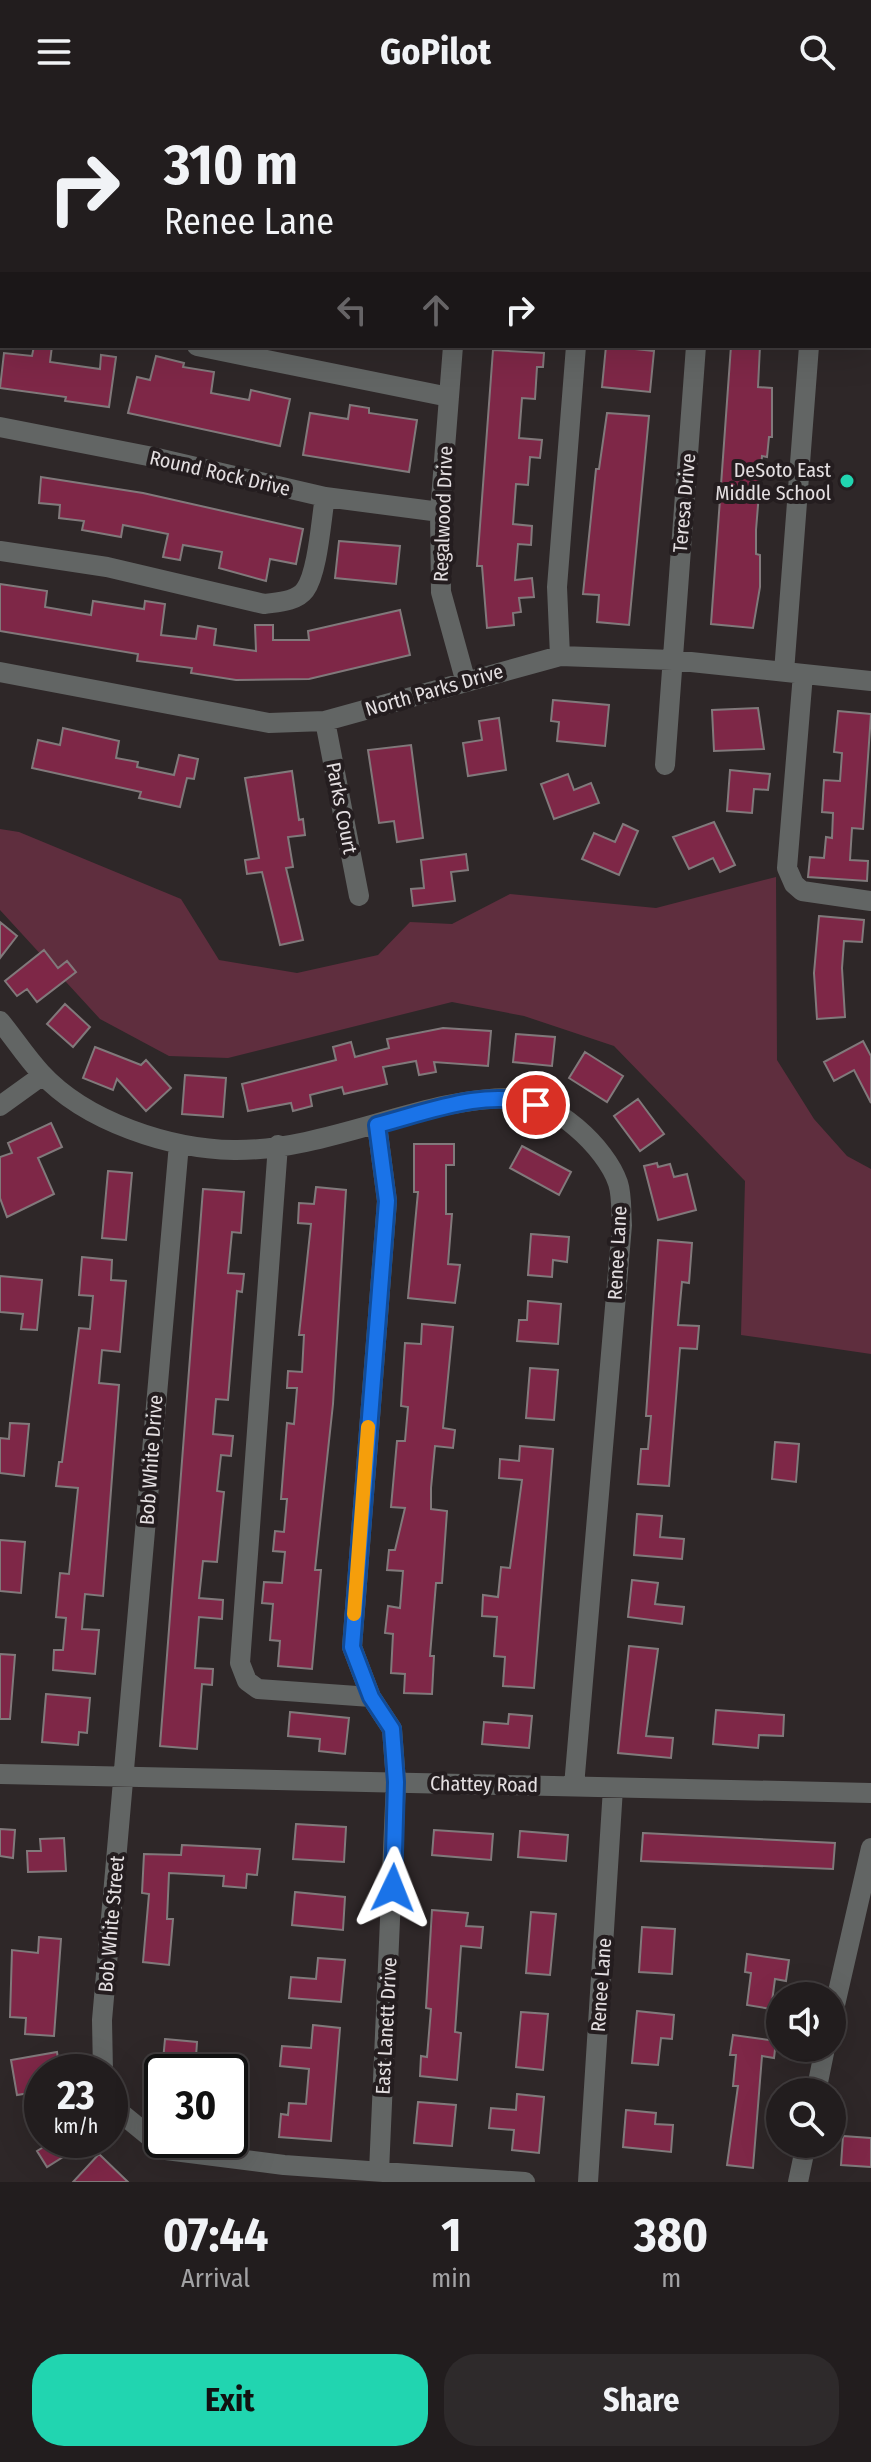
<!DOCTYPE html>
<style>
:root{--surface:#221d1e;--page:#2e2a2b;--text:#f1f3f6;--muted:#a2a2a4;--line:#3f3b3c;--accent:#21d5b0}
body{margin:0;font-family:"Fira Sans Condensed",sans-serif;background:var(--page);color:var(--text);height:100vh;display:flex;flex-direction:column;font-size:30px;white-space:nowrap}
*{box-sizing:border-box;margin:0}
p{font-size:26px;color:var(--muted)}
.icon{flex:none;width:44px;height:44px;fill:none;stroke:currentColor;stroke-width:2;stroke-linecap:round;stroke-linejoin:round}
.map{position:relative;height:2078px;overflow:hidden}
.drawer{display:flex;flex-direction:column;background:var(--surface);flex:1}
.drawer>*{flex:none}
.guide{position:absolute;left:0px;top:0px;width:872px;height:244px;box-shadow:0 8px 32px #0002,0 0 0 2px var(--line);background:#221d1e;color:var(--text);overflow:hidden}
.controls{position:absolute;left:766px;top:1878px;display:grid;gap:16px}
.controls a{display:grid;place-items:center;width:80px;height:80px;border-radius:50%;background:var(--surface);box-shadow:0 8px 32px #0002,0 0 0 2px var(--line);font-size:40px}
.speed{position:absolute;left:24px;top:1950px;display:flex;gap:16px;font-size:40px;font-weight:700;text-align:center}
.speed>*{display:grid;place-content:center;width:104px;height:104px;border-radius:50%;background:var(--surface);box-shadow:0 8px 32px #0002,0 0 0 2px var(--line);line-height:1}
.speed small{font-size:20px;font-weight:400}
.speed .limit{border:4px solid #111;border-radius:12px;background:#fff;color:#111}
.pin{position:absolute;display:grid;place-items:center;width:68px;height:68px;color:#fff;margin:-34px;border:4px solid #fff;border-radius:50%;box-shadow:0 2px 8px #0007}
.me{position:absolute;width:88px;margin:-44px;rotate:2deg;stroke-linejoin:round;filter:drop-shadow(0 0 6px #0008)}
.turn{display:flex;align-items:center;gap:28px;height:168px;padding:0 32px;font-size:36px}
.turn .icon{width:104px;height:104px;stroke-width:2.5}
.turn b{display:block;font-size:56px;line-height:68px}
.lanes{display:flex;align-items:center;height:76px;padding:0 32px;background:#0003;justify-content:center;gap:40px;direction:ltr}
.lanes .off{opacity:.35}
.eta{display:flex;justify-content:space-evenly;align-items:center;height:136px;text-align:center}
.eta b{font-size:48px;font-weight:700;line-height:56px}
.cta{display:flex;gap:16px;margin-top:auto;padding:16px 32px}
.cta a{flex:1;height:92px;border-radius:32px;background:var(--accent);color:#111;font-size:32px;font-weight:700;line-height:92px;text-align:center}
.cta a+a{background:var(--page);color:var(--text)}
header{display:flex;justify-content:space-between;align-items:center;height:104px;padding:0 32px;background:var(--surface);font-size:36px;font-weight:700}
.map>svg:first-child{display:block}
.green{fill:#5f2e3e}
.building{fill:#7e2747;stroke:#81797b;stroke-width:2}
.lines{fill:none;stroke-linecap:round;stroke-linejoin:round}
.minor{stroke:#626564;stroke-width:20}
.route-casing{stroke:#114b97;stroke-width:20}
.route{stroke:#1a73e8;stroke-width:14}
.slow{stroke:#f59e0b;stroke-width:14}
.poi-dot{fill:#21d5b0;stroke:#241d1f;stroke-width:3}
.labels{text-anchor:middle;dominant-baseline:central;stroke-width:8;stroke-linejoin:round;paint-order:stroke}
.poi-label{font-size:20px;fill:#e4dfe1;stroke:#241d1f;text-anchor:end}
.street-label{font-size:20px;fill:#e4dfe1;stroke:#241d1f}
</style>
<header><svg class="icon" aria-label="menu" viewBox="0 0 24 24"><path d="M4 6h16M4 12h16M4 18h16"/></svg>GoPilot<svg class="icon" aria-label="search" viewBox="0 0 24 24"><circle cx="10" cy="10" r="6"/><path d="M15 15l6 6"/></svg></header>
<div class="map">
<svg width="871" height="2078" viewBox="0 0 871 2078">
<rect width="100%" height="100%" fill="#2e2728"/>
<path class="green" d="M 0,725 L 19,728 L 181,795 L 219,856 L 297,869 L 378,851 L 410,818 L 452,820 L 510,790 L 656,804 L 776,773 L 777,956 L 814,1015 L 847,1052 L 871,1065 L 871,1250 L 741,1231 L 745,1077 L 614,942 L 524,912 L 452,898 L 228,954 L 169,952 L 100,915 L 0,806 Z"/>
<path class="building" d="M 34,242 L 52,242 L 50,258 L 100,265 L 101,251 L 116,253 L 109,303 L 65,297 L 66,293 L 0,284 L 4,249 L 32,252 Z
M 606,242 L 654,247 L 650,288 L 602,283 Z
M 731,242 L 760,242 L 758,283 L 772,284 L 772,333 L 769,333 L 767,353 L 762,352 L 756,426 L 756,450 L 760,451 L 760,483 L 753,524 L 711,520 Z
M 493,246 L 544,249 L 543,263 L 537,263 L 535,295 L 522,294 L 519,334 L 542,336 L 540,354 L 530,353 L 528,381 L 516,380 L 513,420 L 532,422 L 531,441 L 518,440 L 515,476 L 532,474 L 534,493 L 519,494 L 521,508 L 513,509 L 514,521 L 487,524 L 482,462 L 477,462 Z
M 156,252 L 184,259 L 183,263 L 214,268 L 211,289 L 249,296 L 251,286 L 290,295 L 280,342 L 128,309 L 137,273 L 150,276 Z
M 350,301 L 369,304 L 369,309 L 417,316 L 409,368 L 303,351 L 310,309 L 348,315 Z
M 607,309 L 649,312 L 629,521 L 597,518 L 599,491 L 583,490 L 596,365 L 599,365 Z
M 41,373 L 143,389 L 303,425 L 296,460 L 270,455 L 266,477 L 219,464 L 222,448 L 183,441 L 180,456 L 163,453 L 168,430 L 123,421 L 121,433 L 82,426 L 84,417 L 59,414 L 60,401 L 39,399 Z
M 339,437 L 400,442 L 396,480 L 335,474 Z
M 0,480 L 47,487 L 45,503 L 91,511 L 93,497 L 144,505 L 145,497 L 165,500 L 161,531 L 196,535 L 198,522 L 216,525 L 214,541 L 256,547 L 255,521 L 273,521 L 273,536 L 309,536 L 308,527 L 400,506 L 410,551 L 309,575 L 236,576 L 191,569 L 192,564 L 137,557 L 138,550 L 0,527 Z
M 553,596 L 609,601 L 605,642 L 557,637 L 559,618 L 551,617 Z
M 758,604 L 764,645 L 714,647 L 712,606 Z
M 838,607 L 871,610 L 863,725 L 852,724 L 850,756 L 868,757 L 867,777 L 808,773 L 810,753 L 824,754 L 826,733 L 832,734 L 833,709 L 822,708 L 824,676 L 840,677 L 842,649 L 834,648 Z
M 499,614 L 506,666 L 468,672 L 463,639 L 482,636 L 479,617 Z
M 63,624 L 119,637 L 116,654 L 138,658 L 137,663 L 174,671 L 179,651 L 198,655 L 194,675 L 187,674 L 180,703 L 139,694 L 141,688 L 32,664 L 38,636 L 60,641 Z
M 411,641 L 423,734 L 397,738 L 394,717 L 379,719 L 368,646 Z
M 730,666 L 770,670 L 768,686 L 754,685 L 752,709 L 727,707 Z
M 292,667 L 299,716 L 303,715 L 305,731 L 288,733 L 293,763 L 286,764 L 303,836 L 280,841 L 262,768 L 247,770 L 245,756 L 259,754 L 245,674 Z
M 568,670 L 574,686 L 591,679 L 599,699 L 554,715 L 541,680 Z
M 714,718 L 735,761 L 720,768 L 713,754 L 689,765 L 673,733 Z
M 623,720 L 638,727 L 619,771 L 582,755 L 594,729 L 615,738 Z
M 466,750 L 468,766 L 451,768 L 455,797 L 413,802 L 411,785 L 424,784 L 421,756 Z
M 819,812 L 864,816 L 862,838 L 844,837 L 842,864 L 845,913 L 817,915 L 814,869 Z
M 0,818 L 17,832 L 0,854 Z
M 44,846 L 58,864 L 67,857 L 76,868 L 37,898 L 27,885 L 17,892 L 5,877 Z
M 65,900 L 90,923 L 73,943 L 47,920 Z
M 443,924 L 491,927 L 488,962 L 434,958 L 436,968 L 419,971 L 416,957 L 383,963 L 387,980 L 344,990 L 342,983 L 310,991 L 312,1002 L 293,1007 L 291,999 L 248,1007 L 242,980 L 336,956 L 333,943 L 351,938 L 355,953 L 389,944 L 387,935 Z
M 516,930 L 555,933 L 552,962 L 513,958 Z
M 863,937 L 871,952 L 871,999 L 854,966 L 834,977 L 824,958 Z
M 95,943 L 141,961 L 146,956 L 171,984 L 146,1007 L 117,975 L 113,986 L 83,974 Z
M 585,948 L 623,972 L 607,998 L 569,974 Z
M 185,971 L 226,974 L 223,1013 L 182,1010 Z
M 638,995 L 664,1030 L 640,1047 L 614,1012 Z
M 51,1019 L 62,1043 L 38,1054 L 54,1090 L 7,1113 L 0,1094 L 0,1053 L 12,1049 L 8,1039 Z
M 414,1040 L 454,1040 L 454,1061 L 446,1061 L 446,1110 L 452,1110 L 448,1160 L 460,1161 L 455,1199 L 408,1194 L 418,1088 L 414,1088 Z
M 522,1042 L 571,1068 L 559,1091 L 510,1064 Z
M 657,1059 L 658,1063 L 670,1060 L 674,1073 L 687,1070 L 696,1106 L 658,1116 L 644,1062 Z
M 108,1067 L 132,1069 L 126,1136 L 102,1134 Z
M 316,1083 L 346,1086 L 333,1300 L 315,1466 L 321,1466 L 312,1565 L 278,1562 L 280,1537 L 270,1536 L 273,1500 L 262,1499 L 264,1478 L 282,1479 L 285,1448 L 273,1447 L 275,1427 L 284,1428 L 287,1395 L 281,1395 L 287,1319 L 294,1320 L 297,1284 L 287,1284 L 288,1267 L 302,1268 L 304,1231 L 299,1231 L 311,1120 L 298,1119 L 299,1099 L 314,1100 Z
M 203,1085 L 244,1088 L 241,1129 L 232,1128 L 228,1169 L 244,1170 L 242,1188 L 237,1187 L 228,1296 L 216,1295 L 213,1330 L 233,1332 L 231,1352 L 221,1351 L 217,1387 L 224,1388 L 217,1458 L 203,1457 L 199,1494 L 223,1496 L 222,1515 L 199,1513 L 195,1564 L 213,1565 L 212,1581 L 202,1580 L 197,1645 L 160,1642 Z
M 531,1130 L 569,1133 L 567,1158 L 553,1156 L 552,1173 L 528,1171 Z
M 658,1136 L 692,1139 L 689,1179 L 682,1178 L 678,1221 L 699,1222 L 697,1245 L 680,1244 L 669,1382 L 638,1380 L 641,1345 L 648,1345 L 651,1312 L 646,1312 Z
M 82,1153 L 112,1156 L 111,1176 L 126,1177 L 120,1248 L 102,1246 L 99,1279 L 119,1281 L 103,1492 L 85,1490 L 82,1525 L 99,1526 L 95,1570 L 53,1566 L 54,1546 L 63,1546 L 66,1514 L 56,1513 L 60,1469 L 69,1470 L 78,1384 L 56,1382 L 59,1358 L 62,1358 L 79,1224 L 90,1225 L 93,1192 L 79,1191 Z
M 0,1172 L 42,1176 L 37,1226 L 21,1225 L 23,1210 L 0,1208 Z
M 528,1197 L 561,1200 L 558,1240 L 517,1237 L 519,1216 L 527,1216 Z
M 422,1220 L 453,1223 L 443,1324 L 455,1326 L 453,1344 L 435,1342 L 431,1384 L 431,1405 L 447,1407 L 442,1479 L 436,1479 L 430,1552 L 434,1552 L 432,1590 L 404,1589 L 405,1570 L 391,1569 L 393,1530 L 385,1529 L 388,1502 L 400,1504 L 403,1467 L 387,1466 L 389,1446 L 395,1446 L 405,1404 L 391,1403 L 397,1337 L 405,1337 L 408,1303 L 401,1302 L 405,1239 L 421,1240 Z
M 530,1264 L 558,1266 L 554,1316 L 526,1314 Z
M 10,1319 L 29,1320 L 24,1372 L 0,1369 L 0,1334 L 9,1335 Z
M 775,1338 L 799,1340 L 796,1378 L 772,1375 Z
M 520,1342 L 553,1345 L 534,1584 L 503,1582 L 505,1553 L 494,1552 L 497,1513 L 482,1512 L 483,1491 L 498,1493 L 501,1463 L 510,1464 L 522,1376 L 499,1374 L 500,1355 L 519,1357 Z
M 637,1410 L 662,1412 L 660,1433 L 684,1435 L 682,1455 L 634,1451 Z
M 0,1436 L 25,1438 L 21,1489 L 0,1487 Z
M 632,1476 L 658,1479 L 655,1500 L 684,1503 L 682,1520 L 628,1513 Z
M 629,1542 L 658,1545 L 646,1632 L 673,1634 L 671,1654 L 618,1649 Z
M 0,1550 L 15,1551 L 10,1615 L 0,1615 Z
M 46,1590 L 90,1594 L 87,1629 L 79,1628 L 78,1641 L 42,1638 Z
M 716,1606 L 784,1611 L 783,1632 L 759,1631 L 758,1644 L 713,1640 Z
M 290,1608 L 349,1614 L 345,1650 L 319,1647 L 320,1635 L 288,1632 Z
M 509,1610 L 532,1612 L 529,1644 L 482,1640 L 484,1618 L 508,1620 Z
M 296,1720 L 346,1723 L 344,1758 L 293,1755 Z
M 0,1725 L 15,1726 L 13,1754 L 0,1752 Z
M 434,1726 L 493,1730 L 491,1756 L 432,1751 Z
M 520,1727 L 568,1731 L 566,1757 L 518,1753 Z
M 643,1729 L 835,1739 L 833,1765 L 641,1757 Z
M 64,1734 L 66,1767 L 28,1768 L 27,1747 L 41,1747 L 40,1735 Z
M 182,1741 L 260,1745 L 257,1771 L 247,1770 L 246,1784 L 223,1782 L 224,1772 L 169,1769 L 167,1815 L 173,1815 L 169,1861 L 143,1858 L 149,1790 L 142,1789 L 144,1750 L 181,1751 Z
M 295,1788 L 345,1793 L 343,1826 L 292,1821 Z
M 432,1806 L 468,1809 L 466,1822 L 483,1823 L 481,1844 L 461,1842 L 455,1928 L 461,1929 L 457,1976 L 420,1972 L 421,1952 L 427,1953 L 431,1905 L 426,1904 Z
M 531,1808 L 556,1810 L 550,1871 L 526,1869 Z
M 642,1823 L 675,1825 L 672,1870 L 639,1868 Z
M 39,1833 L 61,1835 L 54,1932 L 25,1930 L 26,1914 L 10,1913 L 12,1846 L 38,1849 Z
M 747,1850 L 789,1856 L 786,1877 L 775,1875 L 771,1905 L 747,1901 L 751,1869 L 745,1868 Z
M 318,1854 L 345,1856 L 341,1898 L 289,1894 L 291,1873 L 316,1875 Z
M 637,1907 L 674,1911 L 672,1935 L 661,1934 L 658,1961 L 632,1959 Z
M 521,1908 L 548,1910 L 543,1966 L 516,1963 Z
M 313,1921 L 340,1924 L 331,2037 L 279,2033 L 281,2010 L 288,2011 L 289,1999 L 306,2000 L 309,1965 L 280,1962 L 282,1942 L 311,1944 Z
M 733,1931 L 776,1937 L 774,1954 L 762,1952 L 753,2064 L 727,2061 L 738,1982 L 733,1982 L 736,1951 L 730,1951 Z
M 165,1935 L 197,1938 L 195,1968 L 162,1968 Z
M 57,1948 L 60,1968 L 42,1968 L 42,1987 L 17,1991 L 11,1956 Z
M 517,1990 L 544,1993 L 539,2049 L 512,2046 L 514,2026 L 489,2024 L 491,2004 L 516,2006 Z
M 418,1998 L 456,2001 L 452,2042 L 414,2039 Z
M 626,2006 L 656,2009 L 655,2020 L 673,2021 L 671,2048 L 623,2043 Z
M 843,2032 L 871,2034 L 871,2063 L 841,2061 Z
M 55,2036 L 90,2036 L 47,2063 L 37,2047 Z
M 99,2050 L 128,2078 L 73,2078 Z"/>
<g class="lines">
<path class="minor" d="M 44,2 L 44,0
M 165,2 L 165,0
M 291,2 L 291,0
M 472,2 L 472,0
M 595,2 L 595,0
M 715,2 L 716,0
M 827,2 L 827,0
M 0,207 L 2,204
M 197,242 L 449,293
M 453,242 L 440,408 L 441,488 L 465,575
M 0,323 L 153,353 L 325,393 L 440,408
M 0,447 L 107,463 L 264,500 C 277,498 296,498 305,486 C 318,468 321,416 325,393
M 560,552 L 557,483 L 576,242
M 0,568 L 269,619 L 325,617 L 560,552 L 672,556 L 871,577
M 784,568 L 809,242
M 803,570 L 787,764 L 794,780 L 802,787 L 871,797
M 325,617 L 359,792
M 665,661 L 696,242
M 0,917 C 14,934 26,953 41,969 C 86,1018 170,1045 234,1046 C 329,1047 425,992 514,994 C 553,995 606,1043 618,1079 C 622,1091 621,1108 622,1121 L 574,1682
M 0,1002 L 43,971
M 377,1021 L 387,1097 L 352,1543 L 371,1593 L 392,1625 L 396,1678 L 379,2068
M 278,1041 L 240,1559 L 247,1577 L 258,1585 L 371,1593
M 0,1670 L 871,1689
M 832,1914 L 871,1744
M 103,1968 L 102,1916 L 179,1040
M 110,1983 L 122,2010 L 166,2046 L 284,2061 L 525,2078
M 816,1988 L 825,1944
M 588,2078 L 613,1684
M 798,2078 L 806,2040"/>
</g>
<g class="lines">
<g class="route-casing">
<path id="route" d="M 393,1784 L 396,1678 L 392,1625 L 371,1593 L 352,1543 L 387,1097 L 377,1021 C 424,1009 488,983 536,1001"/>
</g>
<use href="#route" class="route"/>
<path class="slow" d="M 354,1510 L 368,1323"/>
</g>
<circle class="poi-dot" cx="847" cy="377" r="8"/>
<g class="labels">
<g class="poi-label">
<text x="831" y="366">DeSoto East<tspan x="831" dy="23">Middle School</tspan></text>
</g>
<g class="street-label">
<text transform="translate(220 369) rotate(13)">Round Rock Drive</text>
<text transform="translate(684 399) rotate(-85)">Teresa Drive</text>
<text transform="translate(443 410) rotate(-88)">Regalwood Drive</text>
<text transform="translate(434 586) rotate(-16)">North Parks Drive</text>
<text transform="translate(342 704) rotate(79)">Parks Court</text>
<text transform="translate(617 1149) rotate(-87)">Renee Lane</text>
<text transform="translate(151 1356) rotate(-86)">Bob White Drive</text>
<text transform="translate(484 1680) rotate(1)">Chattey Road</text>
<text transform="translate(111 1820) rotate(-85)">Bob White Street</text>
<text transform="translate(601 1881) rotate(-86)">Renee Lane</text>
<text transform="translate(386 1922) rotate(-87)">East Lanett Drive</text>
</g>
</g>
</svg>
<div class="controls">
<a><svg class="icon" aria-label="sound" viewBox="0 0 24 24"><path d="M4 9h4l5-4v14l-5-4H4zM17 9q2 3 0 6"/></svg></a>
<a><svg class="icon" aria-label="search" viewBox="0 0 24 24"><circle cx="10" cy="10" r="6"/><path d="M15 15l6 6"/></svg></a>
</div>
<div class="speed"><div>23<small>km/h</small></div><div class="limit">30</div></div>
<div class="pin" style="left:536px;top:1001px;background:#d93025"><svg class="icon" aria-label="arrive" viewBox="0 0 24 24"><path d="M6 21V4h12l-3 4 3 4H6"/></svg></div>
<svg class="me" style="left:393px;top:1784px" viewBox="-20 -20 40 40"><path d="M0-17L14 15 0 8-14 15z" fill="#1a73e8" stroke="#fff" stroke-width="4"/></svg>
<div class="guide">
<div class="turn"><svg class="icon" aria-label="right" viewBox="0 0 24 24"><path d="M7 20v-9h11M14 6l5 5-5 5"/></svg><div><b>310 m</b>Renee Lane</div></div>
<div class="lanes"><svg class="icon off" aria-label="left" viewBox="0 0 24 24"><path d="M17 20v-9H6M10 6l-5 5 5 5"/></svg><svg class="icon off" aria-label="ahead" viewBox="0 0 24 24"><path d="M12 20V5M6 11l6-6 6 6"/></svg><svg class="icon" aria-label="right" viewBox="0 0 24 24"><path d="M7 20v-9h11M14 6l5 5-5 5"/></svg></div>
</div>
</div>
<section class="drawer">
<div class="eta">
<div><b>07:44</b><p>Arrival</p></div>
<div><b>1</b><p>min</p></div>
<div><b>380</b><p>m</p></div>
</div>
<div class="cta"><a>Exit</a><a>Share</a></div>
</section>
